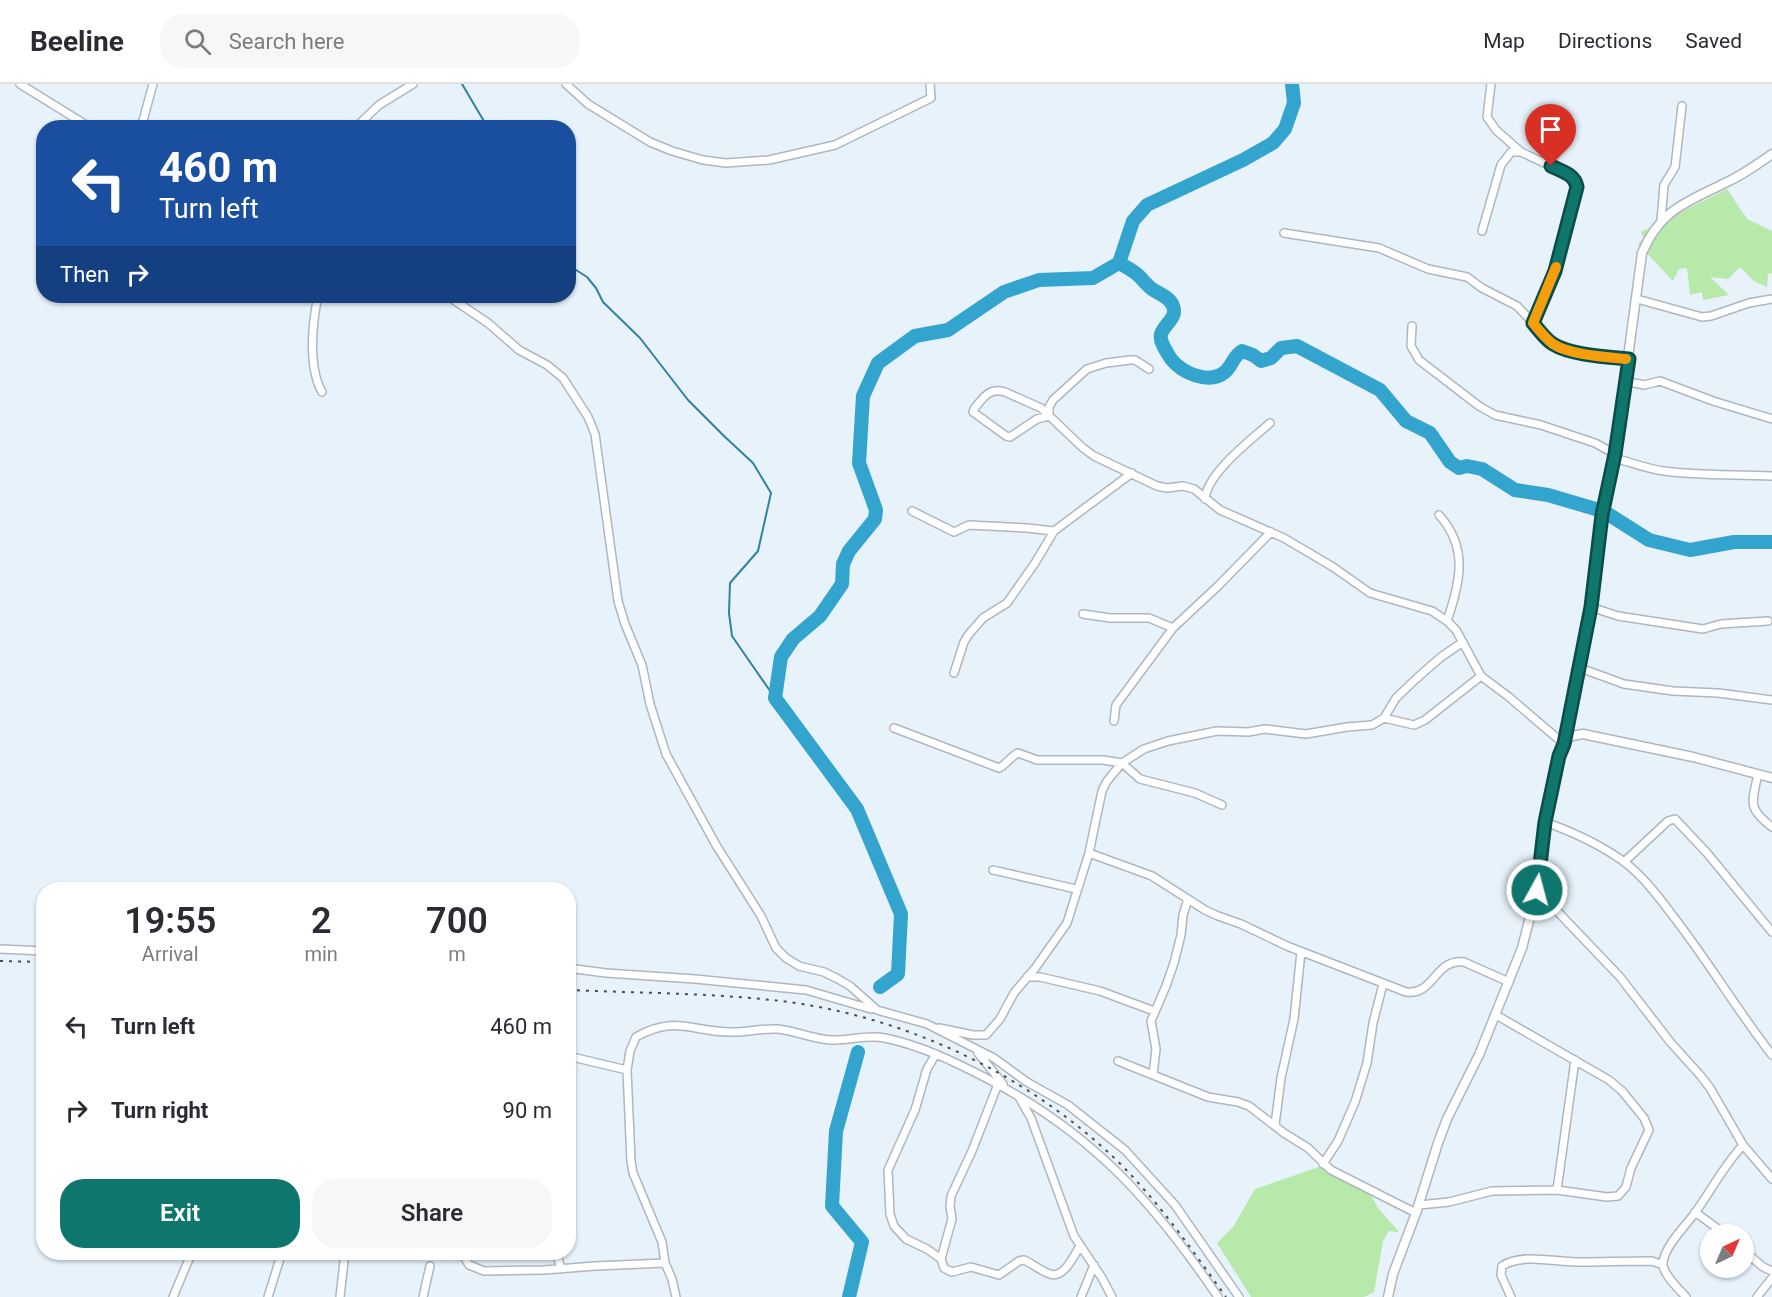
<!DOCTYPE html>
<style>
:root{--surface:#fff;--page:#f7f7f7;--text:#2b2b33;--muted:#7c7c81;--line:#e1e1e2;--accent:#0f766e}
body{margin:0;font-family:Roboto,sans-serif;background:var(--page);color:var(--text);height:100vh;display:flex;flex-direction:column;font-size:22px;white-space:nowrap}
*{box-sizing:border-box;margin:0}
p{font-size:20px;color:var(--muted)}
.icon{flex:none;width:33px;height:33px;fill:none;stroke:currentColor;stroke-width:2;stroke-linecap:round;stroke-linejoin:round}
.map{position:relative;flex:1;overflow:hidden}
.panel{position:absolute;left:36px;top:798px;width:540px;height:378px;display:flex;flex-direction:column;background:var(--surface);border-radius:24px;box-shadow:0 2px 4px #0004}
.panel>*{flex:none}
.banner{position:absolute;left:36px;top:36px;width:540px;height:183px;border-radius:24px;box-shadow:0 2px 4px #0004;background:#1a4fa0;color:#fff;overflow:hidden}
.needle{width:39px;rotate:44deg}
.fabs{position:absolute;left:1700px;top:1140px;display:grid;gap:12px}
.fabs a{display:grid;place-items:center;width:54px;height:54px;border-radius:50%;background:var(--surface);box-shadow:0 2px 4px #0004;font-size:30px}
.pin{position:absolute;display:grid;place-items:center;width:51px;height:51px;color:#fff;margin:-62px -26px;border-radius:50% 50% 50% 0;rotate:-45deg;box-shadow:0 0 6px #0007}
.pin .icon{rotate:45deg}
.me{position:absolute;width:66px;margin:-33px;rotate:7deg;stroke-linejoin:round;filter:drop-shadow(0 0 4px #0008)}
.turn{display:flex;align-items:center;gap:21px;height:126px;padding:0 24px;font-size:27px}
.turn .icon{width:78px;height:78px;stroke-width:2.5}
.turn b{display:block;font-size:42px;line-height:51px}
.then{display:flex;align-items:center;height:57px;padding:0 24px;background:#0003;gap:12px;font-size:22px}
.eta{display:flex;justify-content:space-evenly;align-items:center;height:102px;text-align:center}
.eta b{font-size:36px;font-weight:600;line-height:42px}
.action{display:flex;gap:12px;margin-top:auto;padding:12px 24px}
.action a{flex:1;height:69px;border-radius:24px;background:var(--accent);color:#fff;font-size:24px;font-weight:600;line-height:69px;text-align:center}
.action a+a{background:var(--page);color:var(--text)}
ul{padding:0;list-style:none}
li{display:flex;align-items:center;gap:18px;height:84px;padding:0 24px}
li div{flex:1}
li b{display:block;font-size:22px}
li em{font-style:normal}
header{display:flex;align-items:center;gap:36px;box-sizing:border-box;height:84px;padding:0 30px;background:var(--surface);border-bottom:2px solid var(--line)}
header strong{font-size:28px}
nav{display:flex;gap:33px;margin-inline-start:auto;font-size:21px}
.search{width:420px;height:54px;background:var(--page);display:flex;align-items:center;gap:15px;box-sizing:border-box;padding:0 21px;border-radius:24px;color:var(--muted);font-size:22px}
.map>svg:first-child{display:block}
.green{fill:#b6e9aa}
.lines{fill:none;stroke-linecap:round;stroke-linejoin:round}
.stream{stroke:#31829f;stroke-width:2}
.river{stroke:#32a4cd;stroke-width:14}
.minor-casing{stroke:#aeb7bf;stroke-width:10}
.tertiary-casing{stroke:#aeb7bf;stroke-width:11}
.minor{stroke:#fff;stroke-width:7}
.tertiary{stroke:#fff;stroke-width:8}
.rail{stroke:#494d51;stroke-width:2;stroke-dasharray:3 6;stroke-linecap:butt}
.route-casing{stroke:#0a4d48;stroke-width:15}
.route{stroke:#0f766e;stroke-width:10}
.slow{stroke:#f59e0b;stroke-width:10}
</style>
<header>
<strong>Beeline</strong>
<div class="search"><svg class="icon" aria-label="search" viewBox="0 0 24 24"><circle cx="10" cy="10" r="6"/><path d="M15 15l6 6"/></svg>Search here</div>
<nav><a>Map</a><a>Directions</a><a>Saved</a></nav>
</header>
<div class="map">
<svg width="1772" height="1213" viewBox="0 0 1772 1213">
<rect width="100%" height="100%" fill="#e8f2fa"/>
<path class="green" d="M 1727,105 L 1747,135 L 1772,147 L 1772,189 L 1768,190 L 1767,203 L 1754,197 L 1740,183 L 1728,195 L 1710,193 L 1729,211 L 1703,216 L 1702,208 L 1690,211 L 1687,184 L 1679,185 L 1673,197 L 1638,160 L 1643,154 L 1641,148 Z
M 1319,1083 L 1371,1111 L 1378,1124 L 1399,1148 L 1389,1147 L 1383,1157 L 1374,1208 L 1364,1213 L 1251,1213 L 1217,1159 L 1233,1143 L 1255,1105 Z"/>
<g class="lines">
<path class="stream" d="M 462,0 L 488,44
M 568,170 L 573,184 L 587,193 L 596,204 L 603,218 L 640,254 L 688,316 L 724,352 L 753,379 L 771,409 L 758,467 L 730,499 L 729,529 L 732,552 L 775,614"/>
<path class="river" d="M 1119,179 C 1126,183 1133,186 1139,192 C 1143,196 1147,201 1152,205 C 1159,210 1170,213 1173,222 C 1178,234 1164,240 1161,250 C 1159,258 1167,268 1171,275 C 1182,289 1209,301 1225,288 C 1233,281 1233,272 1242,267 L 1253,271 L 1261,277 L 1271,274 L 1281,264 L 1297,262 L 1380,306 L 1406,337 L 1430,349 L 1450,378 L 1459,384 L 1467,382 L 1482,385 L 1515,406 L 1548,411 L 1599,426
M 1608,430 L 1649,456 L 1690,466 L 1734,458 L 1772,458
M 880,903 L 898,890 L 901,830 L 857,725 L 775,614 L 781,573 L 793,555 L 820,532 L 842,500 L 843,480 L 849,467 L 875,435 L 876,426 L 859,379 L 863,312 L 878,279 L 915,252 L 948,246 L 1004,208 L 1039,196 L 1093,194 L 1119,179 L 1133,137 L 1147,121 L 1243,76 L 1273,59 L 1285,45 L 1294,19 L 1292,0
M 849,1213 L 862,1158 L 832,1122 L 836,1047 L 858,968"/>
<g class="minor-casing">
<path id="minor" d="M 20,0 L 91,44
M 566,0 L 588,20 L 650,58 L 672,67 L 703,76 L 726,79 L 769,76 L 835,61 L 931,14 L 930,0
M 1491,0 L 1487,33 L 1496,46 L 1521,68
M 141,44 L 153,0
M 355,44 L 379,21 L 413,0
M 1661,137 L 1664,101 L 1675,83 L 1682,22
M 1482,147 L 1501,81 L 1511,68 L 1521,68 L 1570,91 L 1576,98 L 1577,103 L 1555,187 L 1533,239
M 1284,149 L 1379,164 L 1428,185 L 1467,193 L 1482,204 L 1517,222 L 1554,261 L 1596,272 L 1629,275
M 318,212 C 312,240 308,283 322,308
M 448,212 L 488,239 L 519,266 L 547,281 L 563,294 L 588,333 L 595,350 L 618,517 L 625,540 L 642,581 L 650,620 L 666,670 L 716,761 L 761,832 L 776,864 L 786,874 L 799,882 L 824,888 L 838,895 L 850,902 L 877,926 L 927,940 L 994,974 L 1027,998 L 1068,1021 L 1125,1066 L 1175,1121 L 1239,1213
M 1637,215 L 1702,233 L 1711,232 L 1749,219 L 1772,215
M 1412,242 L 1411,262 L 1419,276 L 1479,322 L 1495,331 L 1541,341 L 1595,359 L 1615,370
M 1149,285 L 1135,276 L 1130,276 L 1106,279 L 1087,285 L 1053,316 L 1049,323 L 1049,332 L 1037,335 L 1010,353 L 1006,352 L 973,328 L 974,325 C 983,314 989,303 1005,308 L 1041,324 L 1083,364 L 1094,372 L 1157,402 L 1167,404 L 1183,402 L 1194,405 L 1220,426 L 1284,454 L 1333,483 L 1370,509 L 1432,527 L 1447,537 L 1456,546 L 1481,592 L 1509,613 L 1564,660
M 1625,297 L 1644,301 L 1660,297 L 1713,317 L 1772,335
M 1614,374 C 1630,378 1647,385 1664,387 C 1700,392 1736,390 1772,392
M 1205,415 C 1207,389 1251,356 1270,339
M 912,427 L 954,448 L 969,441 L 1027,444 L 1054,447
M 1439,431 C 1469,464 1460,499 1447,537
M 1591,523 L 1618,532 L 1703,545 L 1721,540 L 1768,537
M 1083,530 L 1110,534 L 1149,534 L 1173,544
M 1580,584 L 1624,600 L 1673,607 L 1718,609 L 1772,616
M 954,589 L 964,558 L 969,550 L 983,534 L 1007,519 L 1035,479 L 1054,447 L 1132,389
M 1384,634 L 1414,641 L 1425,636 L 1481,592
M 1114,637 L 1116,621 L 1173,544 L 1218,502 L 1271,448
M 894,644 L 999,684 C 1007,680 1010,673 1018,669 L 1037,676 L 1103,676 L 1122,679 L 1140,695 L 1195,709 L 1222,721
M 1758,690 C 1752,719 1747,724 1772,743
M 1545,738 C 1573,748 1599,760 1623,777 C 1643,792 1658,812 1673,832 C 1708,877 1737,926 1772,971
M 1089,769 L 1152,792 L 1205,826 L 1218,832 L 1241,840 L 1287,862 L 1406,908 C 1434,912 1435,874 1464,878 L 1509,898
M 1624,778 L 1668,737 L 1675,735 L 1707,769 L 1772,848
M 993,786 L 1076,805
M 1537,806 L 1620,893 L 1671,959 L 1700,991 L 1710,1004 L 1743,1061 L 1772,1095
M 0,865 L 44,867
M 568,884 L 606,889 L 695,895 L 806,906 L 871,925
M 1027,893 L 1040,893 L 1100,907 L 1154,927
M 939,944 L 973,951 L 986,951 L 1000,935 L 1014,909 L 1036,883 L 1067,839 L 1089,769 L 1102,707 L 1107,697 L 1122,679 L 1144,665 L 1168,657 L 1217,647 L 1248,648 L 1265,645 L 1306,650 L 1347,643 L 1372,641 L 1384,634 L 1396,614 L 1417,594 L 1441,573 L 1463,558
M 978,969 L 1003,1000
M 936,970 L 927,985 L 915,1026 L 888,1086 L 890,1130 L 894,1142 L 906,1155 L 927,1165 L 941,1175
M 568,972 L 627,986
M 1118,977 L 1208,1013 L 1238,1018 L 1249,1022 L 1284,1049 L 1308,1064 L 1331,1086 L 1416,1129
M 1153,991 L 1156,965 L 1151,937 L 1166,902 L 1174,879 L 1181,851 L 1183,831 L 1188,815
M 998,1000 L 972,1067 L 951,1112 L 950,1122 L 952,1135 L 941,1175 L 944,1184 L 952,1188 L 971,1183 L 999,1191 L 1019,1177 L 1024,1176 C 1033,1180 1041,1187 1050,1190 C 1064,1195 1074,1171 1080,1162
M 1020,1015 L 1031,1034 L 1074,1152 L 1102,1194 L 1112,1213
M 1275,1041 L 1281,994 L 1294,935 L 1301,868
M 1323,1080 L 1338,1057 L 1355,1018 L 1367,979 L 1373,939 L 1383,900
M 1557,1106 L 1575,976
M 1419,1121 L 1449,1118 L 1492,1107 L 1557,1106 L 1607,1113 L 1618,1112 L 1626,1103 L 1631,1084 L 1649,1046 L 1644,1034 L 1622,1007 L 1609,996 L 1496,931
M 1695,1128 L 1725,1150
M 1743,1166 L 1763,1183 L 1772,1187
M 461,1168 L 469,1181 L 484,1187 L 544,1186 L 595,1182 L 665,1179
M 556,1168 L 561,1185
M 173,1213 L 192,1168
M 268,1213 L 282,1168
M 340,1213 L 345,1168
M 423,1213 L 430,1182
M 676,1213 L 672,1195 L 665,1179 L 662,1158 L 633,1089 L 631,1077 L 627,986 L 630,967 L 636,953 C 676,930 694,949 733,948 C 748,948 763,944 778,945 C 796,947 813,955 831,956 C 850,957 866,950 885,954 C 922,962 953,977 986,994 C 1092,1049 1152,1116 1218,1213
M 1081,1213 L 1094,1181
M 1511,1213 L 1501,1191 L 1502,1182 C 1522,1169 1554,1178 1576,1178 C 1601,1178 1627,1177 1652,1177 L 1663,1181
M 1686,1213 C 1679,1205 1662,1190 1663,1179 C 1664,1163 1686,1141 1695,1129 C 1712,1105 1723,1083 1743,1061
M 1757,1213 L 1772,1194"/>
</g>
<g class="tertiary-casing">
<path id="tertiary" d="M 1564,660 L 1591,523 L 1602,431 L 1615,370 L 1642,169 C 1661,124 1688,118 1729,97 C 1744,90 1758,80 1772,70
M 1388,1213 L 1393,1190 L 1416,1129 L 1438,1059 L 1447,1035 L 1479,971 L 1522,864 L 1537,806 L 1545,738 L 1559,672 L 1568,655 L 1572,652 L 1583,650 L 1693,673 L 1772,694"/>
</g>
<use href="#minor" class="minor"/>
<use href="#tertiary" class="tertiary"/>
<path class="rail" d="M 0,877 L 44,878
M 568,906 C 639,909 711,909 781,917 C 902,932 1019,986 1109,1069 C 1154,1111 1190,1163 1226,1213"/>
</g>
<g class="lines">
<g class="route-casing">
<path id="route" d="M 1537,806 L 1545,738 L 1559,672 L 1564,660 L 1591,523 L 1602,431 L 1615,370 L 1629,275 C 1608,273 1570,271 1553,260 C 1545,255 1539,246 1533,239 L 1555,187 L 1577,103 C 1575,90 1561,87 1551,82"/>
</g>
<use href="#route" class="route"/>
<path class="slow" d="M 1556,183 L 1533,239 C 1539,246 1545,254 1553,260 C 1570,271 1605,273 1626,275"/>
</g>
</svg>
<div class="fabs">
<a><svg class="needle" viewBox="-14 -14 28 28"><path d="M0-13l5 13h-10z" fill="#e53935"/><path d="M0 13l5-13h-10z" fill="#7c7c81"/></svg></a>
</div>
<div class="pin" style="left:1551px;top:82px;background:#d93025"><svg class="icon" aria-label="arrive" viewBox="0 0 24 24"><path d="M6 21V4h12l-3 4 3 4H6"/></svg></div>
<svg class="me" style="left:1537px;top:806px" viewBox="-20 -20 40 40"><circle r="17" fill="#0f766e" stroke="#fff" stroke-width="3"/><path d="M0-11L8 9 0 5-8 9z" fill="#fff"/></svg>
<div class="banner">
<div class="turn"><svg class="icon" aria-label="left" viewBox="0 0 24 24"><path d="M17 20v-9H6M10 6l-5 5 5 5"/></svg><div><b>460 m</b>Turn left</div></div>
<div class="then">Then<svg class="icon" aria-label="right" viewBox="0 0 24 24"><path d="M7 20v-9h11M14 6l5 5-5 5"/></svg></div>
</div>
<section class="panel">
<div class="eta">
<div><b>19:55</b><p>Arrival</p></div>
<div><b>2</b><p>min</p></div>
<div><b>700</b><p>m</p></div>
</div>
<ul>
<li><svg class="icon" aria-label="left" viewBox="0 0 24 24"><path d="M17 20v-9H6M10 6l-5 5 5 5"/></svg><div><b>Turn left</b></div><em>460 m</em></li>
<li><svg class="icon" aria-label="right" viewBox="0 0 24 24"><path d="M7 20v-9h11M14 6l5 5-5 5"/></svg><div><b>Turn right</b></div><em>90 m</em></li>
</ul>
<div class="action"><a>Exit</a><a>Share</a></div>
</section>
</div>
